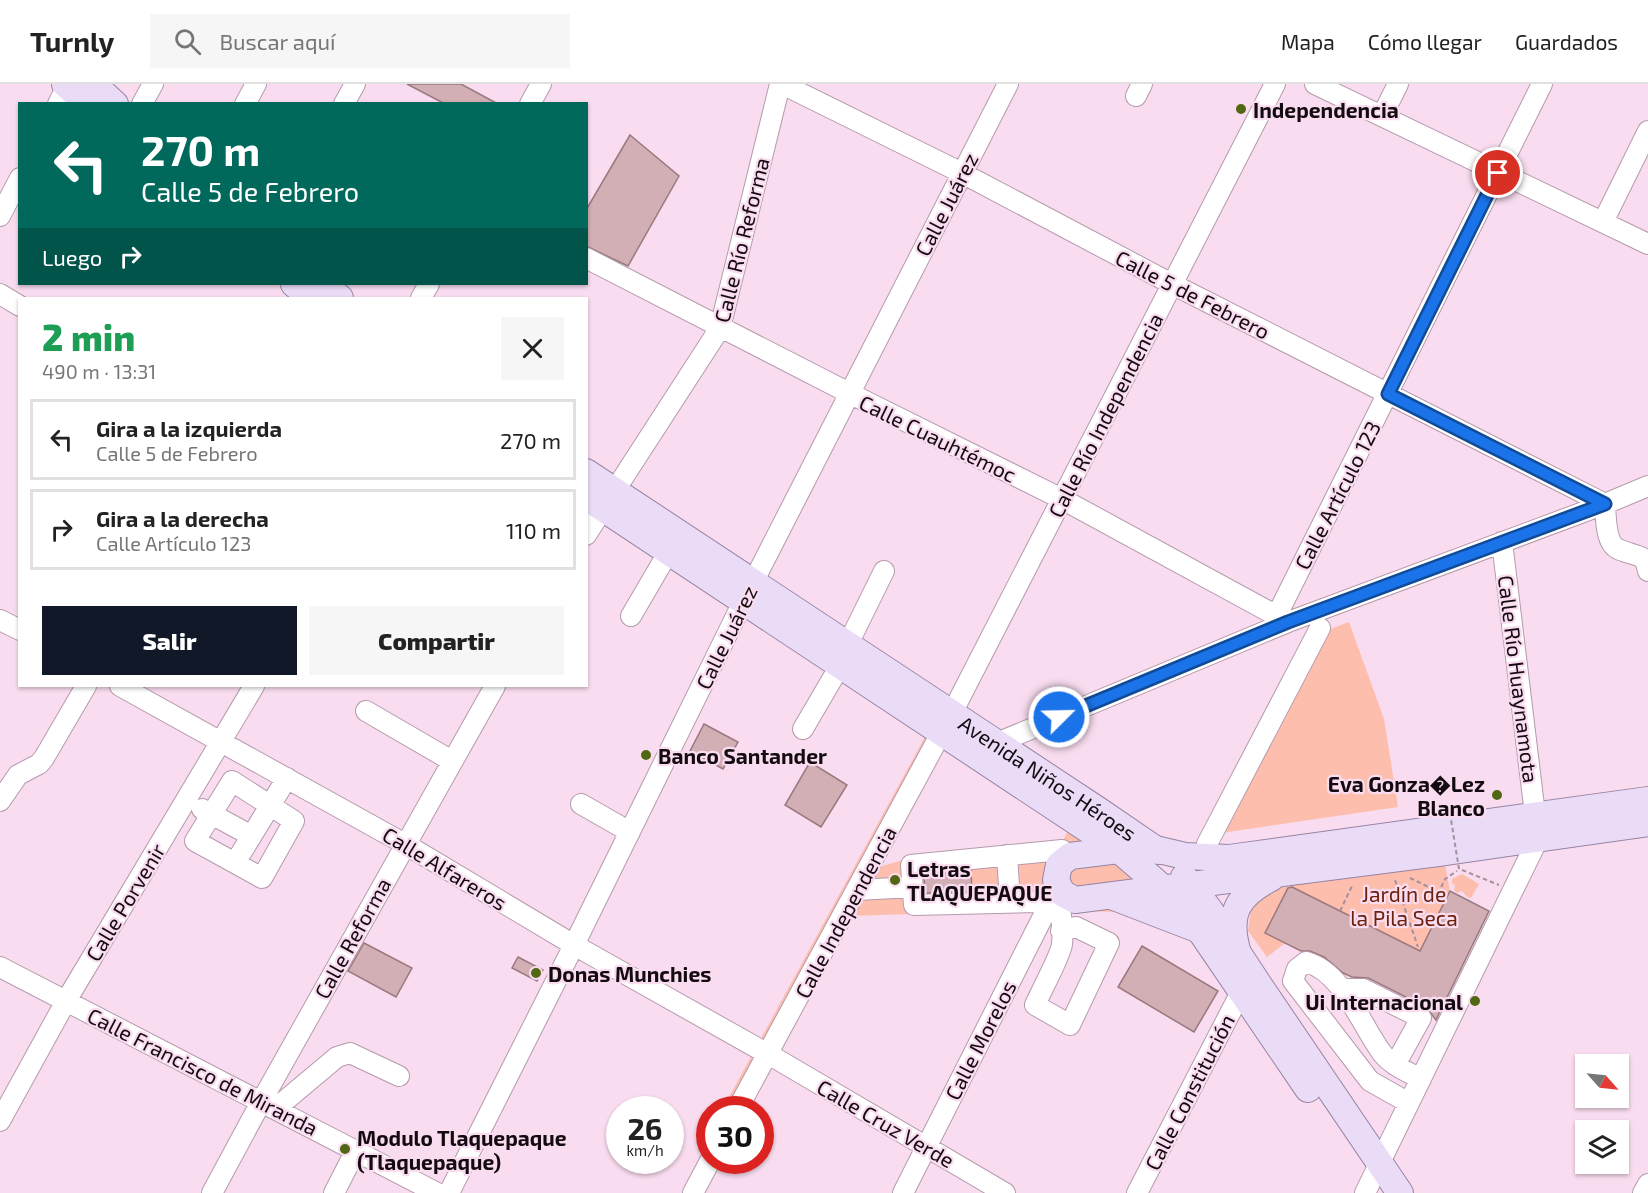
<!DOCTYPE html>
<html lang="es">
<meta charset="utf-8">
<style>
:root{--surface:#fff;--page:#f6f6f6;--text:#222;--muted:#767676;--line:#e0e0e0;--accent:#111827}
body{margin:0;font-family:"Exo 2",sans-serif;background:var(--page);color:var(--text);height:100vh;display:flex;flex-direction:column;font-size:22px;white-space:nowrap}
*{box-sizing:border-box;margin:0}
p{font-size:20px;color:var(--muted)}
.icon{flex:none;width:33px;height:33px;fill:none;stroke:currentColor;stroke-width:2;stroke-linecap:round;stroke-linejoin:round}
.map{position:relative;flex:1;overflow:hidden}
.side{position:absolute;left:18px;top:213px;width:570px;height:390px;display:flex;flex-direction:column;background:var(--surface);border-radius:0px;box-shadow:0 2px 4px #0004}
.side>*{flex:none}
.banner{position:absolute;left:18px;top:18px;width:570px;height:183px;border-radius:0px;box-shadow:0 2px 4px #0004;background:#00695c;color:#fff;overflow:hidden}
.needle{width:39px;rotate:117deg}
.tools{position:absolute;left:1575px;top:970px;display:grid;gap:12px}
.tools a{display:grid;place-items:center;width:54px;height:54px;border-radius:0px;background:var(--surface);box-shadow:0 2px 4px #0004;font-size:30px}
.speed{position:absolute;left:606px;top:1012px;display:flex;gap:12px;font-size:30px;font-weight:700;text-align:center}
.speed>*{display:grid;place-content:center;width:78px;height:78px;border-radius:50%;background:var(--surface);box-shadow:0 2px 4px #0004;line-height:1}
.speed small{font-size:15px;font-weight:400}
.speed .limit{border:9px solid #d22;background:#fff;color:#111}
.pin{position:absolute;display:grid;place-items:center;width:51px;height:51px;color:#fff;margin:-26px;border:3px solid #fff;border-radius:50%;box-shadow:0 2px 6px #0007}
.me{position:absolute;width:66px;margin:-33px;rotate:67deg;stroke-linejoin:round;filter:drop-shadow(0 0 4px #0008)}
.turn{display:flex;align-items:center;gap:21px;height:126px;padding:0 24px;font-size:27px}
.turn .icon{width:78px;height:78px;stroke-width:2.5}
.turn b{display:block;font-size:42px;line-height:51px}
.then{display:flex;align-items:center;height:57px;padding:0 24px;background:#0003;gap:12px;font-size:22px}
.round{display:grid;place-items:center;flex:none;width:63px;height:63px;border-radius:0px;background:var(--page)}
.summary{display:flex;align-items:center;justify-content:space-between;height:102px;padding:0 24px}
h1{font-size:36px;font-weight:800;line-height:45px;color:#1e9e55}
.primary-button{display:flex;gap:12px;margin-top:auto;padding:12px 24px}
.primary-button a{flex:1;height:69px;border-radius:0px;background:var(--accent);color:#fff;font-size:24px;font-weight:800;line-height:69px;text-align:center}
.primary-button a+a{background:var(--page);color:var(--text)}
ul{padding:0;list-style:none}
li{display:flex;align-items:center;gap:18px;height:81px;margin:0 12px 9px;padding:0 12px;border:3px solid var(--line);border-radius:0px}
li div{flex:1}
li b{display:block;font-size:22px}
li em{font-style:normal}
header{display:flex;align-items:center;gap:36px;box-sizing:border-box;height:84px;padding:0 30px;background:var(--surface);border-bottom:2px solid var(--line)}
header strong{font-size:28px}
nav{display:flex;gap:33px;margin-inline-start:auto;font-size:21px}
.search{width:420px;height:54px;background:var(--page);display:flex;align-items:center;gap:15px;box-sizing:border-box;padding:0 21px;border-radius:0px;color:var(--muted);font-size:22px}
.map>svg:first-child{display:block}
.green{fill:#fdbead}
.building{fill:#d2afb5;stroke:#99787e;stroke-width:1.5}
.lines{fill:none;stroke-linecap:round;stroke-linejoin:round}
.minor-casing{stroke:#b59aac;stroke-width:22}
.major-casing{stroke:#9684a3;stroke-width:28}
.path{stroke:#a6909e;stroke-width:2;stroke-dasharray:4.5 3;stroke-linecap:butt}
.minor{stroke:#fff;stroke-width:20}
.major{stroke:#eadcf7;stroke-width:26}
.path-bridge{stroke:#a6909e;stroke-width:2;stroke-dasharray:4.5 3;stroke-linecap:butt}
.route-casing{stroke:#114b97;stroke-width:15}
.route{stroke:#1a73e8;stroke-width:10}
.poi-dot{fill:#526714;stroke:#f9dcef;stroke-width:2}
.labels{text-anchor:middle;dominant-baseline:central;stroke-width:4.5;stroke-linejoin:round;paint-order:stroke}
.poi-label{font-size:21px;font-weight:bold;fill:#140b11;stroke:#f9dcef;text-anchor:start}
.street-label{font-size:21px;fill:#140b11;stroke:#f9dcef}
.park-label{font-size:21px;fill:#6c210c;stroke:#f9dcef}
</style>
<header>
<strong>Turnly</strong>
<div class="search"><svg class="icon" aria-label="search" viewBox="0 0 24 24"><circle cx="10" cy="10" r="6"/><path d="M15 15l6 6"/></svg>Buscar aquí</div>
<nav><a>Mapa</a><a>Cómo llegar</a><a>Guardados</a></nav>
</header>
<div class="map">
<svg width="1648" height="1109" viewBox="0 0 1648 1109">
<rect width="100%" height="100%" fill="#f9dcef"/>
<path class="green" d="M 1349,538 L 1384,635 L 1398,723 L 1221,749 L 1325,547 Z
M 926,651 L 943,663 L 879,783 L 913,773 L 1061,760 L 1068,747 L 1123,780 L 1137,795 L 1123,828 L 1028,826 L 852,832 L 748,1026 L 722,1026 Z
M 1445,780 L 1450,807 L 1420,867 L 1289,802 L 1265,849 L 1285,859 L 1267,873 L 1248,847 L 1251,825 L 1272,802 Z
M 1462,790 L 1479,800 L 1471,814 L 1467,813 L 1462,807 L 1457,809 L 1454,806 L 1455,801 L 1452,800 L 1452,795 Z"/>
<path class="building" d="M 407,0 L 461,0 L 498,20 L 445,20 Z
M 630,51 L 679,92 L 628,182 L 586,162 L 586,126 Z
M 704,640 L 738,658 L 723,685 L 690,667 Z
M 810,678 L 847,701 L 821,743 L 785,721 Z
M 971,787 L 972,808 L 925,809 L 924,792 Z
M 1292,803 L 1420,867 L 1450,807 L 1489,827 L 1436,936 L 1426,923 L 1368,894 L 1352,893 L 1343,889 L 1324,873 L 1310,867 L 1301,867 L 1265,849 L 1288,804 Z
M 364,859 L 412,884 L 396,913 L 348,887 Z
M 1142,862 L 1218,907 L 1194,948 L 1118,903 Z
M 518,873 L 543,886 L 537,897 L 512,884 Z"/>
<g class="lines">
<g class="minor-casing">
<path id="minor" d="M 782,0 L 962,89 L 1172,200 L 1605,420
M 1315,0 L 1648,160
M 1136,12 L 1142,0
M 58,20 L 68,0
M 142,20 L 153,0
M 245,20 L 256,0
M 344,20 L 355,0
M 530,20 L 541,0
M 1382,32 L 1398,0
M 0,132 L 20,94
M 1603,138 L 1648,47
M 586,174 L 849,309 L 1062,415 L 1288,538
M 0,210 L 20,222
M 421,214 L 429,200
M 1605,420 C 1606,432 1605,459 1618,465 C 1626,469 1636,470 1645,475 L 1648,487
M 586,451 L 720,244 L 780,0
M 1277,531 L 1542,0
M 631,532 L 669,467
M 0,536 L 20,546
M 848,560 L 884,487
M 120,602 L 405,760 L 574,861 L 775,974 L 1005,1109
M 366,627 L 452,677
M 803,645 L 841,580
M 997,659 L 1288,538 L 1605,420 L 1648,402
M 232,697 L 294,737 L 262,794 L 195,757 Z
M 0,717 L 18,691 L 39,680 L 44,674 L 86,602
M 581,720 L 630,748
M 202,725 L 250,751
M 1207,760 L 1320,544
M 1007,771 L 1010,818
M 235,779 L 287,694
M 1058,803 C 1059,820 1064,844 1062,860 C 1061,871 1040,909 1035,921 L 1070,941 L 1109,859 L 1076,843 L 1061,847
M 856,806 L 913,803
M 1035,818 L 914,821 L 911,781 L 1062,766
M 0,883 L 437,1109
M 1342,905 L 1363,905 L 1421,934 L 1395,981
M 1409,1019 L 1370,997 L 1293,897 L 1297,885 L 1306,878 C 1343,888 1361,941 1382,969 C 1391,981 1408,988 1421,995
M 275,1025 L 337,973 L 350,969 L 399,992
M 737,1026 L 952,629 L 1275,0
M 0,1037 L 66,917 L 254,602
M 212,1109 L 261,1018 L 495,602
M 334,1109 L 356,1066
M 449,1109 L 574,861 L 744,516 L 1008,0
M 693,1109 L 710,1077
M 903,1109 L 1058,803
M 1137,1109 L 1241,908
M 1365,1109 L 1538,755 L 1502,458
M 1643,1109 L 1648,1100"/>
</g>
<g class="major-casing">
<g id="major">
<path d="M 65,0 L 88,20"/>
<path d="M 93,0 L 115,20"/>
<path d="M 294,200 L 311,214"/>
<path d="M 323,200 L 340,214"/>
<path id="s1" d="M 586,388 L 1098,726 L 1158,767"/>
<path d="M 586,413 L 1119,766 L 1163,804 L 1199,845 L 1308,1005"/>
<path d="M 1648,716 L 1229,774 L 1185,772 L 1155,765 L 1119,766 L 1070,772 L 1059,781 L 1056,796 L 1062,809 L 1075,816 L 1438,769 L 1648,739"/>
<path d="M 1184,793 L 1209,825 L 1257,898 L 1400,1109"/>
<path d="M 1114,813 L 1197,845"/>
<path d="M 1237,866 C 1227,829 1238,811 1271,794"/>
</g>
</g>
<path class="path" d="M 1462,786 L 1499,801
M 1410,794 L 1439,808 L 1445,795 L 1457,787
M 1395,796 L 1418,863
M 1340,827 L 1353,800"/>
<use href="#minor" class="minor"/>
<use href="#major" class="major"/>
<path class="path-bridge" d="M 1450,729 L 1459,785"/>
</g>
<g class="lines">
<g class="route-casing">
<path id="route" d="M 1059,633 L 1288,538 L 1605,420 L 1388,310 L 1498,89"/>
</g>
<use href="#route" class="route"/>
</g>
<g class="poi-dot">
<circle cx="1241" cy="25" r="6"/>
<circle cx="646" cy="671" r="6"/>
<circle cx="1497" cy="711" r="6"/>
<circle cx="895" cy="796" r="6"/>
<circle cx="536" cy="889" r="6"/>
<circle cx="1475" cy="917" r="6"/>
<circle cx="345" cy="1065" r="6"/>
</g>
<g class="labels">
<g class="poi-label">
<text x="1253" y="25">Independencia</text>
<text x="658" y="671">Banco Santander</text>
<text x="1485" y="699" text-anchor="end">Eva Gonza�Lez<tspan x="1485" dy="24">Blanco</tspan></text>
<text x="907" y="784">Letras<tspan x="907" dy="24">TLAQUEPAQUE</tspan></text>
<text x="548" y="889">Donas Munchies</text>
<text x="1463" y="917" text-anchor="end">Ui Internacional</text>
<text x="357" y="1053">Modulo Tlaquepaque<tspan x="357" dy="24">(Tlaquepaque)</tspan></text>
</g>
<g class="street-label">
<text transform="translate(946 120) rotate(-63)">Calle Juárez</text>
<text transform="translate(741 156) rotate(-76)">Calle Río Reforma</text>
<text transform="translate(1193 210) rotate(27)">Calle 5 de Febrero</text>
<text transform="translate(1105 331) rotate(-63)">Calle Río Independencia</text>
<text transform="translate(938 354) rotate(26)">Calle Cuauhtémoc</text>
<text transform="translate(1337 411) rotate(-63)">Calle Artículo 123</text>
<text transform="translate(726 553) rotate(-64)">Calle Juárez</text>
<text transform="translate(1519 595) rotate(83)">Calle Río Huaynamota</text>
<text stroke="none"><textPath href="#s1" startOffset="554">Avenida Niños Héroes</textPath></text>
<text transform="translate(445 784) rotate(31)">Calle Alfareros</text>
<text transform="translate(125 818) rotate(-59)">Calle Porvenir</text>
<text transform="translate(845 828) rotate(-62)">Calle Independencia</text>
<text transform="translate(352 854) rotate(-61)">Calle Reforma</text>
<text transform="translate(980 956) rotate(-63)">Calle Morelos</text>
<text transform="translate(203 987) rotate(27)">Calle Francisco de Miranda</text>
<text transform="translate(1189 1008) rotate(-63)">Calle Constitución</text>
<text transform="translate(886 1039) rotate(30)">Calle Cruz Verde</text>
</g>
<g class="park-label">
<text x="1404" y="809">Jardín de<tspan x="1404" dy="24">la Pila Seca</tspan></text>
</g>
</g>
</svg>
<div class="tools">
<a><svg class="needle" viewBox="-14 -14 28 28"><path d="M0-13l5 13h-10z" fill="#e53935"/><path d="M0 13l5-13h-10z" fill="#767676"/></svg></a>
<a><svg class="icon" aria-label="layers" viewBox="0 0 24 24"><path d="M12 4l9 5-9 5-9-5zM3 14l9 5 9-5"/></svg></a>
</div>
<div class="speed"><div>26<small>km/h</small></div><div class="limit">30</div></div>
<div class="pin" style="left:1498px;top:89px;background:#d93025"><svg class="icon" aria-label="arrive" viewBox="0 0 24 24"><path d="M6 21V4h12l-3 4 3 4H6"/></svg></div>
<svg class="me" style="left:1059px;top:633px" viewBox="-20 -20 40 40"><circle r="17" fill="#1a73e8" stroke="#fff" stroke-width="3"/><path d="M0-11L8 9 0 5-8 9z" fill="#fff"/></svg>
<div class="banner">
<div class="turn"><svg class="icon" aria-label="left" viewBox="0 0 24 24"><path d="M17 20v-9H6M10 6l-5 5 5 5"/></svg><div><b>270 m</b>Calle 5 de Febrero</div></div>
<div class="then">Luego<svg class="icon" aria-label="right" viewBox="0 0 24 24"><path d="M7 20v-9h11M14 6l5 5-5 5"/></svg></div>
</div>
<section class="side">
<div class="summary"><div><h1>2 min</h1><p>490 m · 13:31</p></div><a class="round"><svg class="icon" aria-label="close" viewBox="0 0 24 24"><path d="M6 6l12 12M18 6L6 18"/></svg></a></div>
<ul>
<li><svg class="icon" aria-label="left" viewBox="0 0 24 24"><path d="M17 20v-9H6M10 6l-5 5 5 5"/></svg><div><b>Gira a la izquierda</b><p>Calle 5 de Febrero</p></div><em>270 m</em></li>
<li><svg class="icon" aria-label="right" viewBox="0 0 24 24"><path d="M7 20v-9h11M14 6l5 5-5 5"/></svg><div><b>Gira a la derecha</b><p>Calle Artículo 123</p></div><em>110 m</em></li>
</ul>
<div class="primary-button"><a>Salir</a><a>Compartir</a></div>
</section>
</div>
